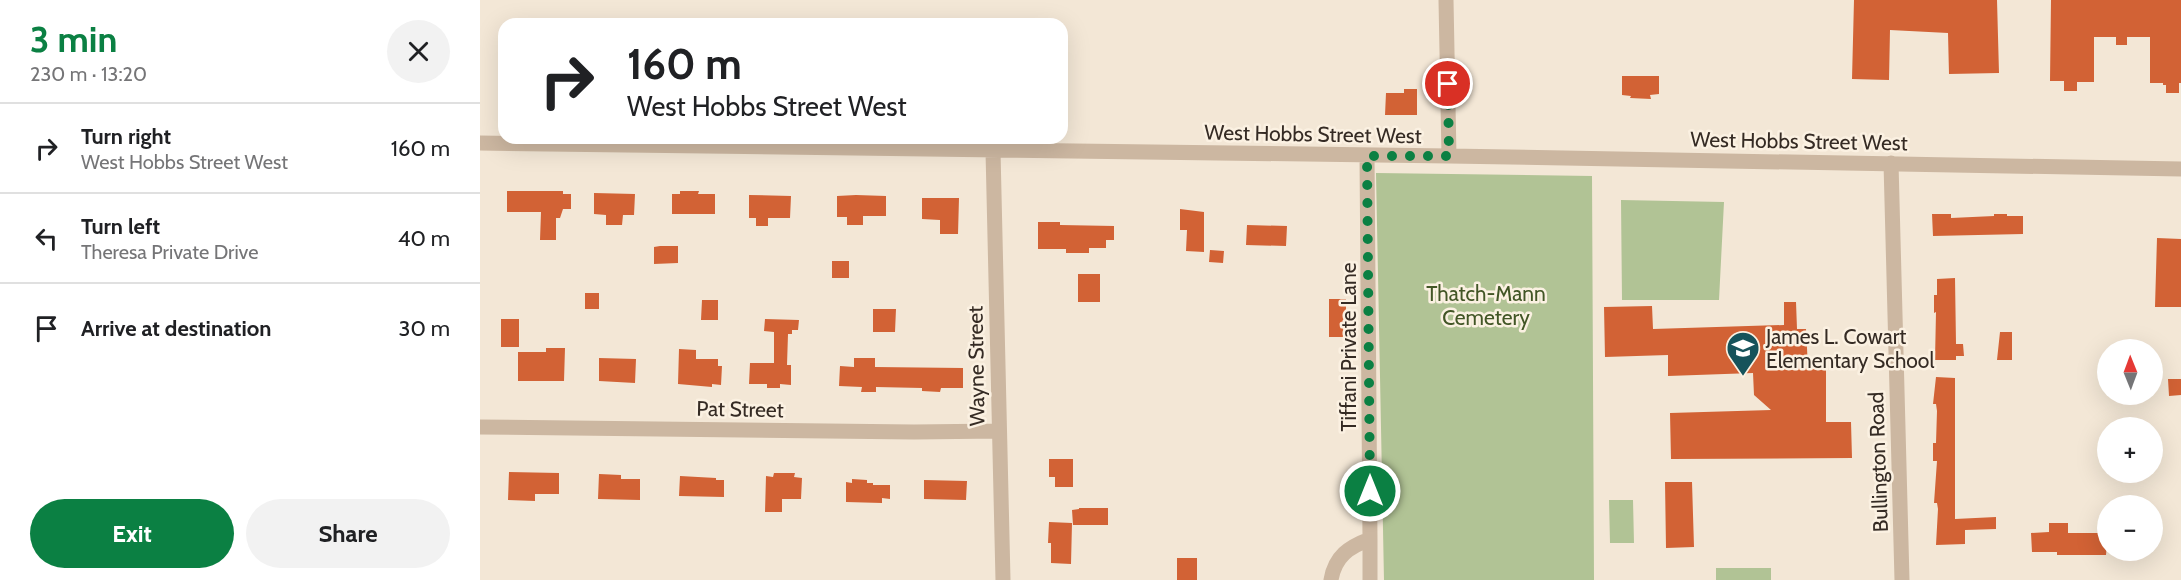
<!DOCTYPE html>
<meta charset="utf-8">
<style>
:root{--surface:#fff;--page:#f2f2f2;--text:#202124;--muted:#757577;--line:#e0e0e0;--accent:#0b8043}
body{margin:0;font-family:Cabin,sans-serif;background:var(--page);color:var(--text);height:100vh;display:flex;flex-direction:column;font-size:22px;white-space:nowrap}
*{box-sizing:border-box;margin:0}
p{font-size:20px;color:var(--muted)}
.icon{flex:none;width:33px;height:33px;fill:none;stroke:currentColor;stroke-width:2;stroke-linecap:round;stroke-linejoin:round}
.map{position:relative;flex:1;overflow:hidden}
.details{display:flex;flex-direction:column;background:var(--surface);width:480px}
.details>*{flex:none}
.guide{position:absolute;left:18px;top:18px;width:570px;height:126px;border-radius:18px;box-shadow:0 6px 24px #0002;background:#fff;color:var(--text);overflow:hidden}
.needle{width:39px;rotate:359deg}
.buttons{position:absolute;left:1617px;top:339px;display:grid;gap:12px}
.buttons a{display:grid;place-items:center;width:66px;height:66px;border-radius:50%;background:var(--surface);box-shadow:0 6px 24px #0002;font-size:30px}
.pin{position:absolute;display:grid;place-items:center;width:51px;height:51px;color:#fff;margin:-26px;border:3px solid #fff;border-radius:50%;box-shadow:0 2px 6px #0007}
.me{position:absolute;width:66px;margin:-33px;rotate:0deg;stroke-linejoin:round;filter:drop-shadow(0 0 4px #0008)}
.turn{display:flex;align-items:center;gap:21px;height:126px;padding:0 30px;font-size:27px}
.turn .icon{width:78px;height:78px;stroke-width:2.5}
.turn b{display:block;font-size:42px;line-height:51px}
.round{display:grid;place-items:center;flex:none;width:63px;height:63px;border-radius:32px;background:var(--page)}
.head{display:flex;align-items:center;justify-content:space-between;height:102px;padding:0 30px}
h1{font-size:36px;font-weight:700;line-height:45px;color:var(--accent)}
.cta{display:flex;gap:12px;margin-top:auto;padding:12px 30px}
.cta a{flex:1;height:69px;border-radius:36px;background:var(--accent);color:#fff;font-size:24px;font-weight:700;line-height:69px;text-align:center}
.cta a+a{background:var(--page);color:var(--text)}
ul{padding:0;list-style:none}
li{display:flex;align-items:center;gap:18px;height:90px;padding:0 30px;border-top:2px solid var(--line)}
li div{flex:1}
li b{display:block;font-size:22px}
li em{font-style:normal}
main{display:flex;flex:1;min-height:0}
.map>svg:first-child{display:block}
.green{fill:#b1c395}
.building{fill:#d26235}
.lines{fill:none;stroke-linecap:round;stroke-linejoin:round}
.minor{stroke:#ccb7a1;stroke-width:15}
.route{stroke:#0b8043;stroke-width:10;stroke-dasharray:0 18}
.labels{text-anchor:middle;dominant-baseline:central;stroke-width:5;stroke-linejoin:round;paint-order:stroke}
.street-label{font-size:21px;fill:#352b24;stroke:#fbf1e2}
.park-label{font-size:21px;fill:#425626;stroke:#fbf1e2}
.poi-label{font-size:21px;fill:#352b24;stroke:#fbf1e2;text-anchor:start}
</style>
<main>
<section class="details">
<div class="head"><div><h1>3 min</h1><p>230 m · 13:20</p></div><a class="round"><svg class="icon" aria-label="close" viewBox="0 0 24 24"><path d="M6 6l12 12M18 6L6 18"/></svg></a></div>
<ul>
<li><svg class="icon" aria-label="right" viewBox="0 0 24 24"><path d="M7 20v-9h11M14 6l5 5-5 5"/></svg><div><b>Turn right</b><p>West Hobbs Street West</p></div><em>160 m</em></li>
<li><svg class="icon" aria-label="left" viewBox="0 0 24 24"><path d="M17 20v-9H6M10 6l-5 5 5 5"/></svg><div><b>Turn left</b><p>Theresa Private Drive</p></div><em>40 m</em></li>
<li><svg class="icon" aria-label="arrive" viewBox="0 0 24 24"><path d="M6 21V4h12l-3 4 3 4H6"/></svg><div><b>Arrive at destination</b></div><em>30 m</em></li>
</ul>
<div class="cta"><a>Exit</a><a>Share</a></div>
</section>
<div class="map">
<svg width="1701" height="580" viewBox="0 0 1701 580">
<rect width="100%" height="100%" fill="#f3e7d6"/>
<path class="green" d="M 896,173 L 1112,176 L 1114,580 L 904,580 Z
M 1141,200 L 1244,202 L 1239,300 L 1142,300 Z
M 1129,500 L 1153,500 L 1154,543 L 1130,543 Z
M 1236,568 L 1291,568 L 1291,580 L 1236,580 Z"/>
<path class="building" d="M 1374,0 L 1517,0 L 1519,73 L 1469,74 L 1468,33 L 1410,30 L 1409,80 L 1372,79 Z
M 1571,0 L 1701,0 L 1701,83 L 1699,83 L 1699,93 L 1686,93 L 1686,85 L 1683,85 L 1683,83 L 1670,83 L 1670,37 L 1647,37 L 1647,45 L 1636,45 L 1636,37 L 1614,37 L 1614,82 L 1597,82 L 1597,91 L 1584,91 L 1584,81 L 1570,81 Z
M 948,72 L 958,72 L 958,86 L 947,85 Z
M 1142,76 L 1179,76 L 1179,94 L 1170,95 L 1171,99 L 1150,98 L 1151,96 L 1142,95 Z
M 924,89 L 937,89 L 937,115 L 905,115 L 906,93 L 924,93 Z
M 27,191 L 83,191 L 83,194 L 91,194 L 91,209 L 83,209 L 80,218 L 76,218 L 76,240 L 60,240 L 61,212 L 27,212 Z
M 200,191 L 219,191 L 218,194 L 235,194 L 235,214 L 192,214 L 192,194 L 200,194 Z
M 114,193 L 155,194 L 154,215 L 143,215 L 142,225 L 126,225 L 126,215 L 114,214 Z
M 269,195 L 311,196 L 310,218 L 288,218 L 288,226 L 276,226 L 276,218 L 269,218 Z
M 376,195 L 406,196 L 406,216 L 383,216 L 383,225 L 367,225 L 367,217 L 357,217 L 357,196 Z
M 442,198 L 479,198 L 478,234 L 460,234 L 460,220 L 442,219 Z
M 700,209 L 724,212 L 724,252 L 706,251 L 707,230 L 700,230 Z
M 1452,214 L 1471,214 L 1471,218 L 1514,216 L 1514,214 L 1527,214 L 1527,216 L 1543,216 L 1543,234 L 1453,236 Z
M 558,222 L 580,222 L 580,225 L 634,226 L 634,240 L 626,240 L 626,248 L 609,248 L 609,253 L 586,253 L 586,249 L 558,249 Z
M 767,225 L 807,226 L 806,246 L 766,245 Z
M 1677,238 L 1701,239 L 1701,307 L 1675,307 Z
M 180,246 L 198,246 L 198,263 L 174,264 L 174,247 Z
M 730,250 L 744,251 L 743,263 L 729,262 Z
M 352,261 L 369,261 L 369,278 L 352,278 Z
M 598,274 L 620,274 L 620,302 L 598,302 Z
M 1475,278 L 1476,344 L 1483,344 L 1484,356 L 1476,356 L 1476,360 L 1455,360 L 1456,312 L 1454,313 L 1454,295 L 1457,295 L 1457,279 Z
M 105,293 L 119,293 L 119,309 L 105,309 Z
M 849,299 L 866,299 L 866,337 L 849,337 Z
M 222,300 L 238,300 L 238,320 L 221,320 Z
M 1304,302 L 1316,302 L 1317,329 L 1326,329 L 1328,368 L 1346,367 L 1346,422 L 1371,422 L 1372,458 L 1191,459 L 1190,413 L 1291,410 L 1274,395 L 1273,373 L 1188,376 L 1188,355 L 1125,357 L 1124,307 L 1172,306 L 1173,329 L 1304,325 Z
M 393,309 L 416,309 L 415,332 L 393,332 Z
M 21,319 L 39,319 L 39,347 L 21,347 Z
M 285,319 L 319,320 L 318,330 L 312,330 L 312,334 L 308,334 L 307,365 L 311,365 L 311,385 L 300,384 L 300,388 L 287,388 L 287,384 L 269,384 L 270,363 L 294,363 L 294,332 L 284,331 Z
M 1520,332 L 1532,332 L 1532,360 L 1517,360 Z
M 66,348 L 85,348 L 84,381 L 38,381 L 38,352 L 66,352 Z
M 199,349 L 216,350 L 216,359 L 238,359 L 238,366 L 242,366 L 241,385 L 232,384 L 232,387 L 198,384 Z
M 119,358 L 156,359 L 155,383 L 119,381 Z
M 374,358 L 395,358 L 395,367 L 483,368 L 483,388 L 461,388 L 460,392 L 442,391 L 442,388 L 396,387 L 396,392 L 381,392 L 382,387 L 359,386 L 360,366 L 374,367 Z
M 1456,377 L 1475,378 L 1475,519 L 1516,517 L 1516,529 L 1485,530 L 1485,544 L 1456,545 L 1458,509 L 1457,503 L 1454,503 L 1457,461 L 1453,461 L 1453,443 L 1456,443 L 1457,411 L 1456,404 L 1453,404 Z
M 1688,379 L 1701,379 L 1701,395 L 1689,396 Z
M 569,459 L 593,459 L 593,487 L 575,487 L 575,477 L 569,477 Z
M 29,472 L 79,473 L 79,494 L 55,494 L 55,501 L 28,500 Z
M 294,473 L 315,473 L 314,477 L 322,478 L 321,499 L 302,499 L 302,512 L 285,512 L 286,476 L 293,477 Z
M 119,474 L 141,475 L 141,479 L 160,479 L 160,500 L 118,499 Z
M 200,476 L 236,478 L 236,480 L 244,480 L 244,497 L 199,496 Z
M 372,479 L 387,480 L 387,483 L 393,483 L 393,485 L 410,485 L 410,499 L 402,498 L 402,503 L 366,502 L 366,482 L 372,483 Z
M 444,480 L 487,481 L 486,500 L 444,499 Z
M 1185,482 L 1212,482 L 1214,547 L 1186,548 Z
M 599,508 L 628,508 L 628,525 L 593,525 L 592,510 L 599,509 Z
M 569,522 L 592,523 L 591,564 L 571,563 L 571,543 L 568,543 Z
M 1569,523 L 1588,523 L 1588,533 L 1628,533 L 1626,555 L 1577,555 L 1577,552 L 1552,552 L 1551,533 L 1569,532 Z
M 697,558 L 717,558 L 717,580 L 697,580 Z"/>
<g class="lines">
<path class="minor" d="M 966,0 L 969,156
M 0,143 L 969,156 L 1701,169
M 513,151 L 523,580
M 887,156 L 890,539
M 1411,163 L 1422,580
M 0,427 L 434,432 L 519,431
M 851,580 C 855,556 869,547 890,539 L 890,580"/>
</g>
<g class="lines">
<path class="route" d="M 890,491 L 887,156 L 969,156 L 968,84"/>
</g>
<defs>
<g id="school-pin" transform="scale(1.725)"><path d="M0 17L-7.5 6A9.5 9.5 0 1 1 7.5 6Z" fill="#16535b" stroke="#fbf1e2"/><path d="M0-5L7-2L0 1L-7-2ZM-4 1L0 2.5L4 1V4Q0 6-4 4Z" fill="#fff"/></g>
</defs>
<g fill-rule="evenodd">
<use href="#school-pin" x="1263" y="348"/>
</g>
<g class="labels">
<g class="street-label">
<text transform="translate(833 134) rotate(1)">West Hobbs Street West</text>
<text transform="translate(1319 141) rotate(1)">West Hobbs Street West</text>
<text transform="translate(868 347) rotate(-90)">Tiffani Private Lane</text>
<text transform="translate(496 366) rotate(-91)">Wayne Street</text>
<text transform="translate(260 409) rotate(1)">Pat Street</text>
<text transform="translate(1398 462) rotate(-92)">Bullington Road</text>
</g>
<g class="park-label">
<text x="1006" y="293">Thatch-Mann<tspan x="1006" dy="24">Cemetery</tspan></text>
</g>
<g class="poi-label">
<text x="1286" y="336">James L. Cowart<tspan x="1286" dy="24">Elementary School</tspan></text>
</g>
</g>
</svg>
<div class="buttons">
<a><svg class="needle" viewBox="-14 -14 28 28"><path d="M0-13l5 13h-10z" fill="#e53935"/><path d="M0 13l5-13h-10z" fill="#757577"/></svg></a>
<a>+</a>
<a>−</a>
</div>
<div class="pin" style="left:968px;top:84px;background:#d93025"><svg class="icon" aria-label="arrive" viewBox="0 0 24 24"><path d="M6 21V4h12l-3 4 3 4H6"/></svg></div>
<svg class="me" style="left:890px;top:491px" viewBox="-20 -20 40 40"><circle r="17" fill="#0b8043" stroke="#fff" stroke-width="3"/><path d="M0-11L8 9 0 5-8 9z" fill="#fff"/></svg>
<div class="guide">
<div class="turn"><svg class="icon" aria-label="right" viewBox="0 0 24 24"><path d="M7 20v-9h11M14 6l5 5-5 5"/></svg><div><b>160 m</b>West Hobbs Street West</div></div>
</div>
</div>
</main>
